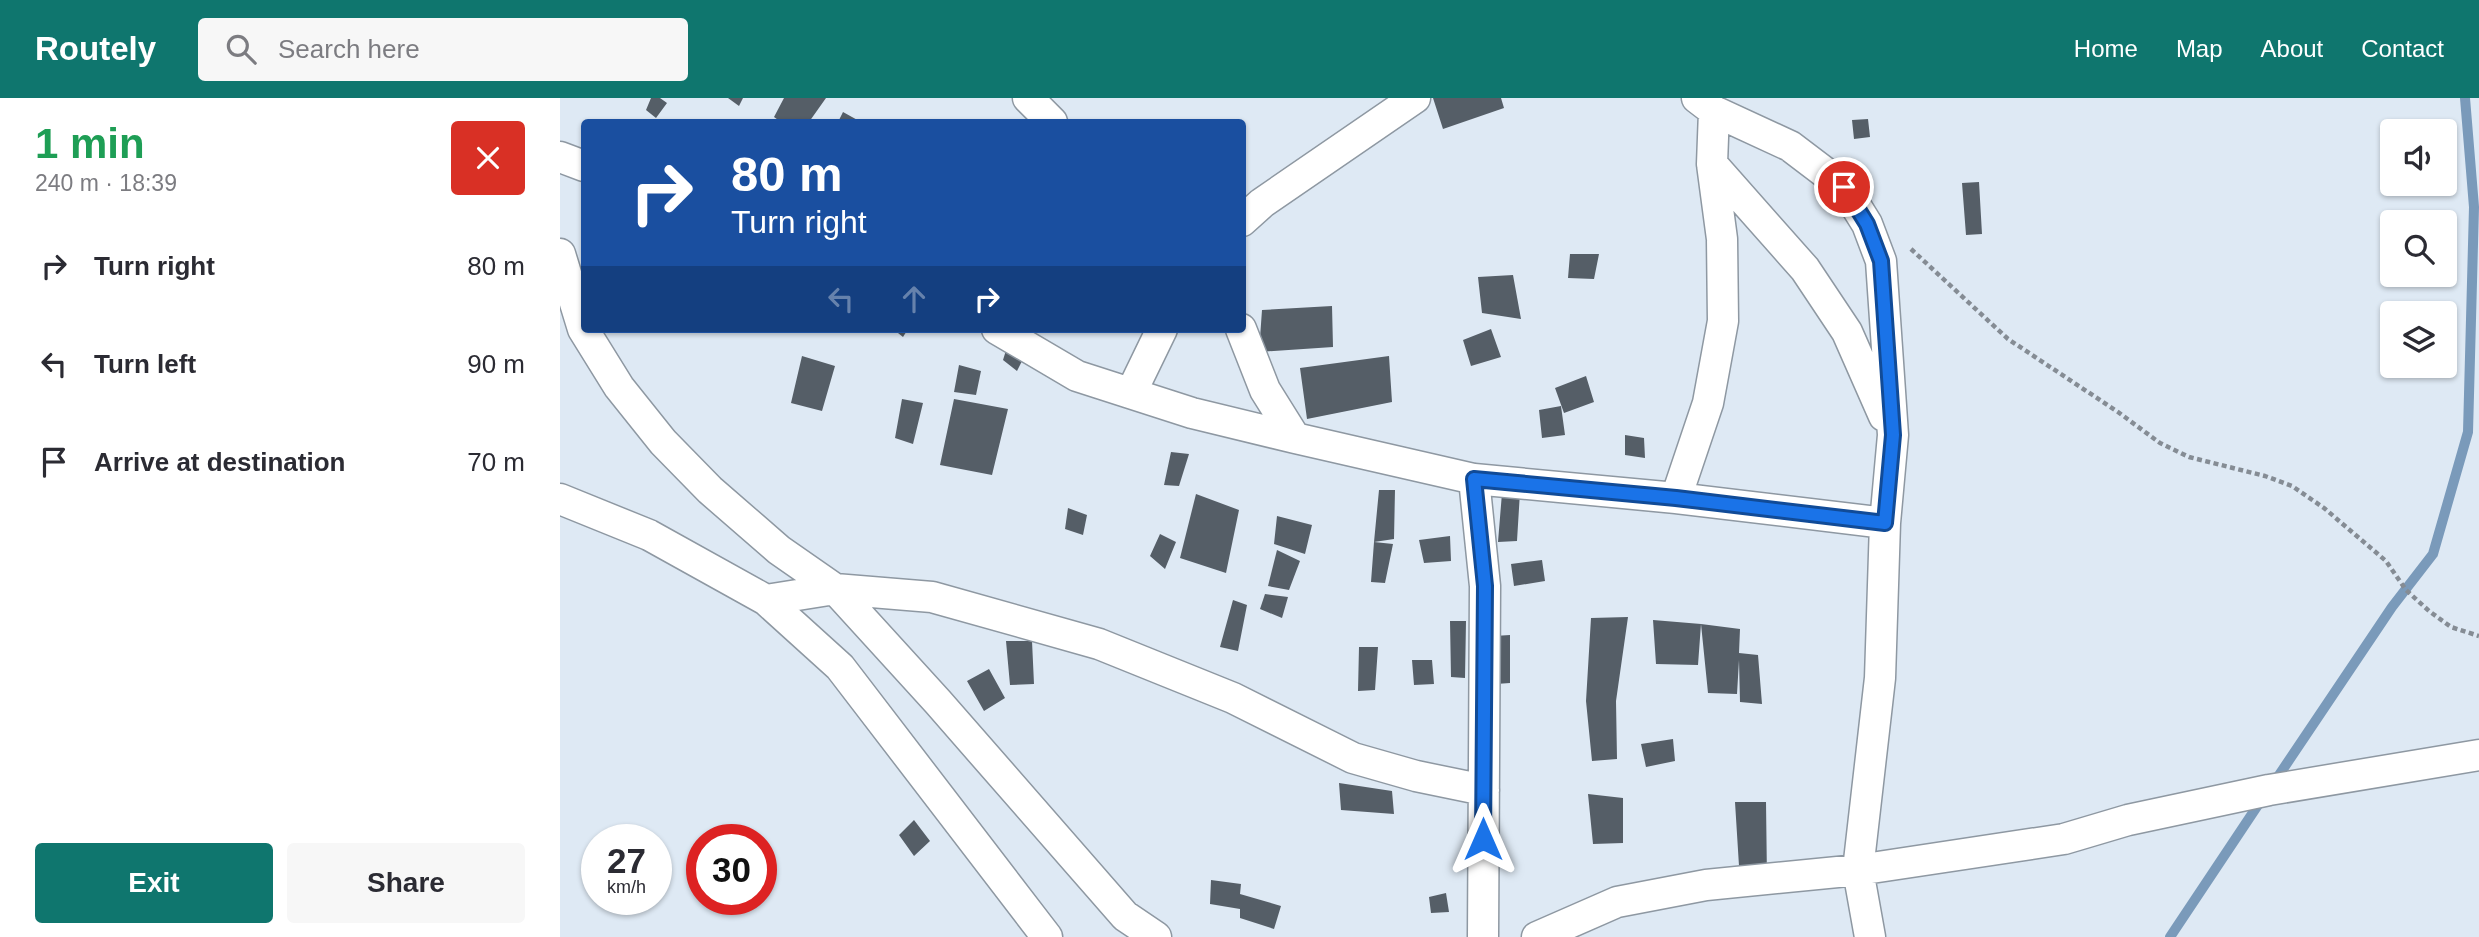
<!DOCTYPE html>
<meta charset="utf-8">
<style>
:root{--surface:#fff;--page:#f7f7f7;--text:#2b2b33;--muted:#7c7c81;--accent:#0f766e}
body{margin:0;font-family:Arial,sans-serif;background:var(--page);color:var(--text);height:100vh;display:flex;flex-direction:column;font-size:26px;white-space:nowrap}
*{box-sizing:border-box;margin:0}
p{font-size:23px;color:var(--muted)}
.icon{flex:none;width:38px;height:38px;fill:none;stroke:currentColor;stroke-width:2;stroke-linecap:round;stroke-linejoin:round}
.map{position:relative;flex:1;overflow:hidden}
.details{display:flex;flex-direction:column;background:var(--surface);width:560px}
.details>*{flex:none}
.guide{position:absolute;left:21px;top:21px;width:665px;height:214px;border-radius:7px;box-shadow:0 2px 5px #0004;background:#1a4fa0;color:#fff;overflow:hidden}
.tools{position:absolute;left:1820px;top:21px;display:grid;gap:14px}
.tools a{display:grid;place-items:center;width:77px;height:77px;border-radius:7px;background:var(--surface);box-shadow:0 2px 5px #0004;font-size:35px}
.speed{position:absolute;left:21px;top:726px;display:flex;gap:14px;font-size:35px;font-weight:700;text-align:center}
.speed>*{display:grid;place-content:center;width:91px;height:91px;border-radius:50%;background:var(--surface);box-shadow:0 2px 5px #0004;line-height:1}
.speed small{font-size:18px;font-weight:400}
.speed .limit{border:10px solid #d22;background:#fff;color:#111}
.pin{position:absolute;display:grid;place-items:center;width:60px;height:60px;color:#fff;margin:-30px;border:4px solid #fff;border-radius:50%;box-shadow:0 2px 7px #0007}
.me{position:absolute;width:77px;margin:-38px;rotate:0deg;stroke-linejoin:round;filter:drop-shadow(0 0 5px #0008)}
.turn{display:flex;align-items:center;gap:24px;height:147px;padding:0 35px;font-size:32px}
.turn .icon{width:91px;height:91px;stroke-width:2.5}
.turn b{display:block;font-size:49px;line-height:60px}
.lanes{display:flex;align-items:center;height:66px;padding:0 35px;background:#0003;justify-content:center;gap:35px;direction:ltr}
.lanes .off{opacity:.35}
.round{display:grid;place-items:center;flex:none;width:74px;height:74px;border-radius:7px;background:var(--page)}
.headline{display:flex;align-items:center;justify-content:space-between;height:119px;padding:0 35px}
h1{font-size:42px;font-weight:800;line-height:52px;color:#1e9e55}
.button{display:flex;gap:14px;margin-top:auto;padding:14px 35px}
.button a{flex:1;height:80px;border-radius:7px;background:var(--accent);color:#fff;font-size:28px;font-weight:800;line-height:80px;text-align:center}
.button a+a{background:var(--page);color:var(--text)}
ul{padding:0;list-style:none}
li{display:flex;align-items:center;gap:21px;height:98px;padding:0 35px}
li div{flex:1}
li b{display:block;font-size:26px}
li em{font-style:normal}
header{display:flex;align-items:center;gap:42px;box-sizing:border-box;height:98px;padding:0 35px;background:var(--accent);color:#fff}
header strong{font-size:33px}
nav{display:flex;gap:38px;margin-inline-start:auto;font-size:24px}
.search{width:490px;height:63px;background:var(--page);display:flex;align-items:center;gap:18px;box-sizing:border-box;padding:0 24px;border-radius:7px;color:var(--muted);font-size:26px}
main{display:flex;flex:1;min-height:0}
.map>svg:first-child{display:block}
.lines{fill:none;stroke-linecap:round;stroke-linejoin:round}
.stream{stroke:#7a9aba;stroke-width:10}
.building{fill:#555e67}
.minor-casing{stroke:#8e98a2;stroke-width:33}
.path{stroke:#858c94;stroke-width:4.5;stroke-dasharray:5 3.5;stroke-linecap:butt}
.minor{stroke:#fff;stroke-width:30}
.route-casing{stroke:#114b97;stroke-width:18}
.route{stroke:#1a73e8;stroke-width:12}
</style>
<header>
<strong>Routely</strong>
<div class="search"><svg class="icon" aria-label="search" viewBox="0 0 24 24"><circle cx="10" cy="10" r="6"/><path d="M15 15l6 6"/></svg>Search here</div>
<nav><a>Home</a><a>Map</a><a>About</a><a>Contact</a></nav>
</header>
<main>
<section class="details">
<div class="headline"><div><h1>1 min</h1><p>240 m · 18:39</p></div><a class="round" style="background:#d93025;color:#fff"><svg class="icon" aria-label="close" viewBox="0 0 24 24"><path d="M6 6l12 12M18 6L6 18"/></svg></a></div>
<ul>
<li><svg class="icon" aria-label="right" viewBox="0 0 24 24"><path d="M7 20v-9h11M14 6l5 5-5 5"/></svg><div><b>Turn right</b></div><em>80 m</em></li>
<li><svg class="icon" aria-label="left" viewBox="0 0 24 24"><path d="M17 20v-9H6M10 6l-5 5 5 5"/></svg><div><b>Turn left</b></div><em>90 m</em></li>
<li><svg class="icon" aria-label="arrive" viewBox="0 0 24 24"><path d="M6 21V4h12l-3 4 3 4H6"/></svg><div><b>Arrive at destination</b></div><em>70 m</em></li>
</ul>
<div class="button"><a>Exit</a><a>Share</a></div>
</section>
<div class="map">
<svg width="1919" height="839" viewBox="0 0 1919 839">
<rect width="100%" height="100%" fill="#dee9f4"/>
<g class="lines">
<path class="stream" d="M 1713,686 L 1832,509 L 1873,456 L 1908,334 L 1914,109 L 1905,0
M 1610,839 L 1702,701"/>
</g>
<path class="building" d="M 91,0 L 100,0 L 107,5 L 96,20 L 86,12 Z
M 168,0 L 183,0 L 179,8 Z
M 224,0 L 266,0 L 249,24 L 221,24 L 214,19 Z
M 873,0 L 941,0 L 944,10 L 883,31 Z
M 283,14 L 301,24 L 278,24 Z
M 1308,21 L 1310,39 L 1294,41 L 1292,22 Z
M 1419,84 L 1422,136 L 1406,137 L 1402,85 Z
M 1010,156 L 1039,156 L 1034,181 L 1008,180 Z
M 953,177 L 961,221 L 922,215 L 918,179 Z
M 772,208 L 773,249 L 699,254 L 702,212 Z
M 333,231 L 348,231 L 343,239 Z
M 931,231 L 941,259 L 911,268 L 903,242 Z
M 448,246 L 465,257 L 457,273 L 443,262 Z
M 242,258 L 275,268 L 262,313 L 231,305 Z
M 829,258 L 832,304 L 747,321 L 740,270 Z
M 399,267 L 421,273 L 416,297 L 394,294 Z
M 1026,278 L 1034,304 L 1004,315 L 995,290 Z
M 342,301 L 363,305 L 353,346 L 335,340 Z
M 394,301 L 448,311 L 432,377 L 380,367 Z
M 1001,308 L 1005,337 L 982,340 L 979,312 Z
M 1065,337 L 1084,340 L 1085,360 L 1065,357 Z
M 611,354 L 629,356 L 619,388 L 604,387 Z
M 819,392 L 835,392 L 834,441 L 814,444 L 833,446 L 825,485 L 811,484 L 814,444 Z
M 960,394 L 957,443 L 938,444 L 942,395 Z
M 636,396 L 679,412 L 666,475 L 620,460 Z
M 508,410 L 527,417 L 523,437 L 505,431 Z
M 717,418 L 752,427 L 745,456 L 714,446 Z
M 600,436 L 616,444 L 605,471 L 590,458 Z
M 890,438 L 891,463 L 864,465 L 859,442 Z
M 717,452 L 740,463 L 729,492 L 708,488 Z
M 982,462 L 985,483 L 954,488 L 951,466 Z
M 705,496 L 728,499 L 722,520 L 700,511 Z
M 673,502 L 687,507 L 678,553 L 660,549 Z
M 1068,519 L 1056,603 L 1057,661 L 1032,663 L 1026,603 L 1031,520 Z
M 1093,522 L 1141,526 L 1138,567 L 1096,566 Z
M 890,523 L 906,523 L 905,580 L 891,579 Z
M 1141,526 L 1180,531 L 1179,555 L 1198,557 L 1202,606 L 1180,604 L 1179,562 L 1177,596 L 1148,595 Z
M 950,537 L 950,585 L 936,586 L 934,538 Z
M 446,543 L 472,543 L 474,586 L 450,587 Z
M 799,549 L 818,549 L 815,592 L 798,593 Z
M 852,562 L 872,562 L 874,586 L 854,587 Z
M 429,571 L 445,600 L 424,613 L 407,583 Z
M 1113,641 L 1115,663 L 1086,669 L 1081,646 Z
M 779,685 L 832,693 L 834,716 L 781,712 Z
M 1028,696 L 1063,700 L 1063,745 L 1033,746 Z
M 1175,704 L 1206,704 L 1207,782 L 1180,784 Z
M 354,722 L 370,743 L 354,758 L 339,737 Z
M 651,782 L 681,786 L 680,796 L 721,808 L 714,831 L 680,820 L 680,811 L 650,806 Z
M 886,795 L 889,814 L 871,815 L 869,799 Z"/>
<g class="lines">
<g class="minor-casing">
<path id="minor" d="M 468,0 L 492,24
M 1137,0 L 1154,13 L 1230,48 L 1284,89 L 1307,126 L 1321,163 L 1333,337 L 1325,425 L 1320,580 L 1298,772 L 1310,839
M 0,59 L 24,68
M 1152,66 L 1245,171 L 1287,234 L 1324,318
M 682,123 L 702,105 L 855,0
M 0,156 L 23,231 L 59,289 L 103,344 L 150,392 L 219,452 L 275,491 L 378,604 L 565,818 L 596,839
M 437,231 L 517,278 L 632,315 L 735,340 L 914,381 L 1116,400 L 1325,425
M 681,231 L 705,292 L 735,340
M 571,295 L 602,231
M 914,381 L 925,488 L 923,839
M 1116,400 L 1148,305 L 1163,223 L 1162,141 L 1152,66 L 1154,13
M 0,401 L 89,437 L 206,502 L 280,569 L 487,839
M 206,502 L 275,491 L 372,499 L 539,546 L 673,600 L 793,660 L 856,678 L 924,692
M 977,839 L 1057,804 L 1146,787 L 1298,772 L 1504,741 L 1568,722 L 1709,692 L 1919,657"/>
</g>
<path class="path" d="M 1351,151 L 1448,241 L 1558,314 L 1600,345 L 1629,359 L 1705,378 L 1732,388 L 1764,410 L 1826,463 L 1846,492 L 1869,513 L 1891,529 L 1919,538"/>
<use href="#minor" class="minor"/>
</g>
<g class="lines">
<g class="route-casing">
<path id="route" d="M 923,741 L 925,488 L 914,381 L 1116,400 L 1325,425 L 1333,337 L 1321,163 L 1307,126 L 1284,89"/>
</g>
<use href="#route" class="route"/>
</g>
</svg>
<div class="tools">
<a><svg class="icon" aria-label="sound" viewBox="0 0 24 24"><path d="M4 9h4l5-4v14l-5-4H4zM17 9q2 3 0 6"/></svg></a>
<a><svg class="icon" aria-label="search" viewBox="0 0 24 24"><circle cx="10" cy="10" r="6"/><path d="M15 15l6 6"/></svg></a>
<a><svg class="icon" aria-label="layers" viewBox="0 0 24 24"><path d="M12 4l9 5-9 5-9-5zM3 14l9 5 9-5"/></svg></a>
</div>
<div class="speed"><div>27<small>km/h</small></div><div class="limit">30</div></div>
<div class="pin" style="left:1284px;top:89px;background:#d93025"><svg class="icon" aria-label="arrive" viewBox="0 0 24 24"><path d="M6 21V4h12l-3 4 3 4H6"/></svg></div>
<svg class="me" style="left:923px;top:741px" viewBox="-20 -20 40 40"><path d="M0-17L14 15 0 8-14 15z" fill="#1a73e8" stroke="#fff" stroke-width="4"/></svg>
<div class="guide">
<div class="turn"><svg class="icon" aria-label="right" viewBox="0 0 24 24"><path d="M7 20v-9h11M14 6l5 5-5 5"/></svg><div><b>80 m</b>Turn right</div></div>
<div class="lanes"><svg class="icon off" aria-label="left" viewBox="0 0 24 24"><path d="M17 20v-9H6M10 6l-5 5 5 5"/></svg><svg class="icon off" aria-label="ahead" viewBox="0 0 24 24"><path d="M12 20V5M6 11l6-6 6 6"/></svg><svg class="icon" aria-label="right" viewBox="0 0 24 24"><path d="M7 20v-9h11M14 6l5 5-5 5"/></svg></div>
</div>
</div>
</main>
